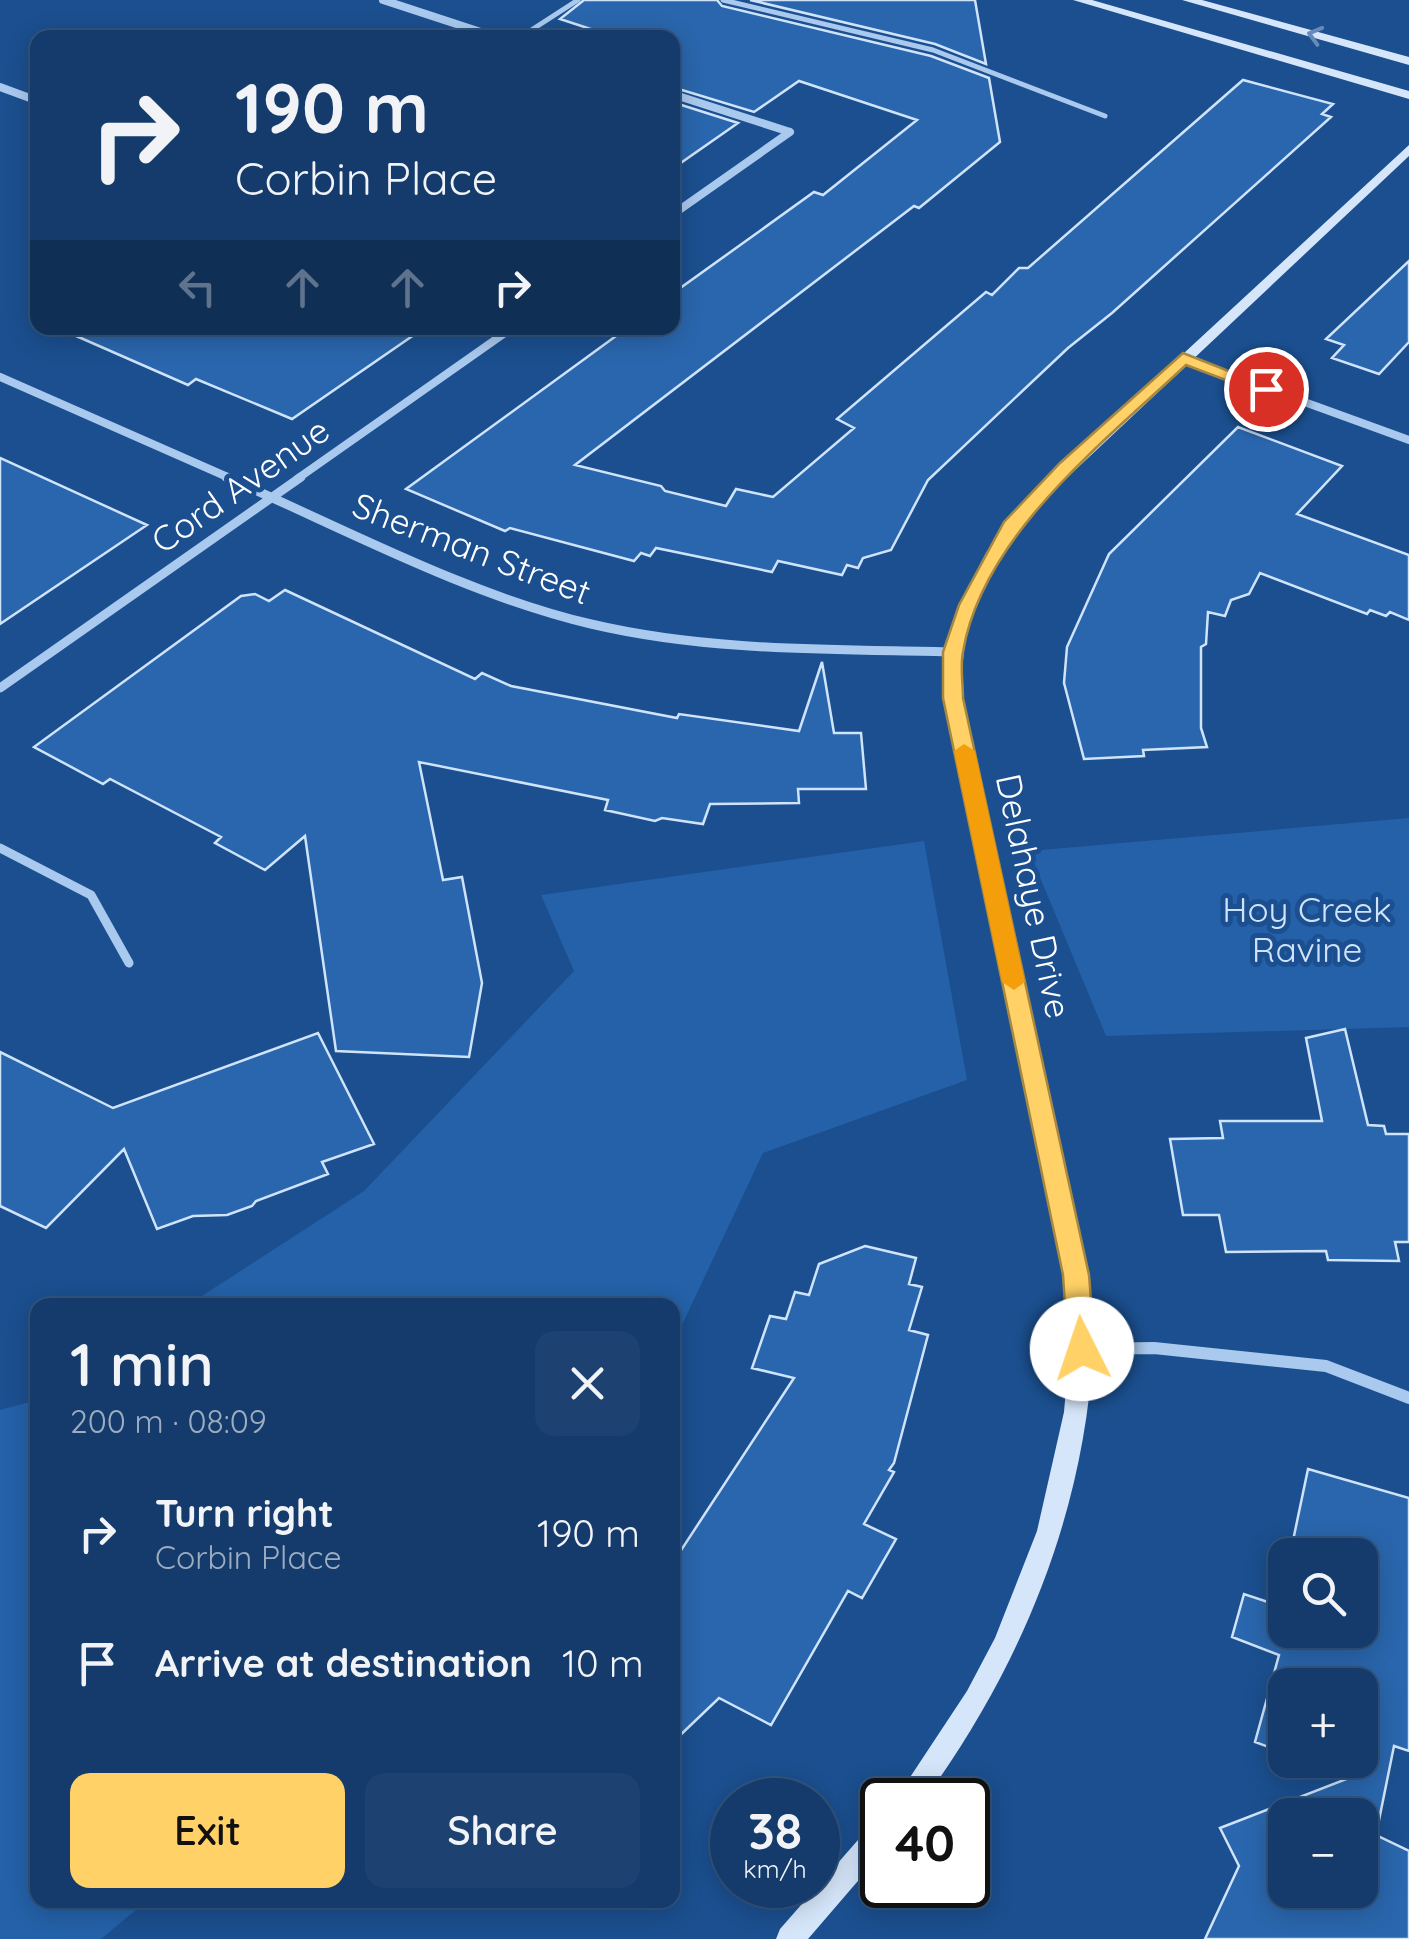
<!DOCTYPE html>
<meta charset="utf-8">
<style>
:root{--surface:#143b6b;--page:#1d4271;--text:#f1f3f6;--muted:#9dadc1;--line:#33557e;--accent:#ffd166}
body{margin:0;font-family:Quicksand,sans-serif;background:var(--page);color:var(--text);height:100vh;display:flex;flex-direction:column;font-size:38px;white-space:nowrap}
*{box-sizing:border-box;margin:0}
p{font-size:32px;color:var(--muted)}
.icon{flex:none;width:55px;height:55px;fill:none;stroke:currentColor;stroke-width:2;stroke-linecap:round;stroke-linejoin:round}
.map{position:relative;flex:1;overflow:hidden}
.side{position:absolute;left:30px;top:1298px;width:650px;height:610px;display:flex;flex-direction:column;background:var(--surface);border-radius:20px;box-shadow:0 5px 25px #0003,0 0 0 2px var(--line)}
.side>*{flex:none}
.top-card{position:absolute;left:30px;top:30px;width:650px;height:305px;border-radius:20px;box-shadow:0 5px 25px #0003,0 0 0 2px var(--line);background:#143b6b;color:var(--text);overflow:hidden}
.fabs{position:absolute;left:1268px;top:1538px;display:grid;gap:20px}
.fabs a{display:grid;place-items:center;width:110px;height:110px;border-radius:20px;background:var(--surface);box-shadow:0 5px 25px #0003,0 0 0 2px var(--line);font-size:50px}
.speed{position:absolute;left:710px;top:1778px;display:flex;gap:20px;font-size:50px;font-weight:700;text-align:center}
.speed>*{display:grid;place-content:center;width:130px;height:130px;border-radius:50%;background:var(--surface);box-shadow:0 5px 25px #0003,0 0 0 2px var(--line);line-height:1}
.speed small{font-size:25px;font-weight:400}
.speed .limit{border:5px solid #111;border-radius:15px;background:#fff;color:#111}
.pin{position:absolute;display:grid;place-items:center;width:85px;height:85px;color:#fff;margin:-42px;border:5px solid #fff;border-radius:50%;box-shadow:0 2px 10px #0007}
.me{position:absolute;width:110px;margin:-55px;rotate:356deg;stroke-linejoin:round;filter:drop-shadow(0 0 8px #0008)}
.turn{display:flex;align-items:center;gap:35px;height:210px;padding:0 40px;font-size:45px}
.turn .icon{width:130px;height:130px;stroke-width:2.5}
.turn b{display:block;font-size:70px;line-height:85px}
.lanes{display:flex;align-items:center;height:95px;padding:0 40px;background:#0003;justify-content:center;gap:50px;direction:ltr}
.lanes .off{opacity:.35}
.round{display:grid;place-items:center;flex:none;width:105px;height:105px;border-radius:20px;background:var(--page)}
.headline{display:flex;align-items:center;justify-content:space-between;height:170px;padding:0 40px}
h1{font-size:60px;font-weight:600;line-height:75px}
.cta{display:flex;gap:20px;margin-top:auto;padding:20px 40px}
.cta a{flex:1;height:115px;border-radius:20px;background:var(--accent);color:#111;font-size:40px;font-weight:600;line-height:115px;text-align:center}
.cta a+a{background:var(--page);color:var(--text)}
ul{padding:0;list-style:none}
li{display:flex;align-items:center;gap:30px;height:130px;padding:0 40px}
li div{flex:1}
li b{display:block;font-size:38px}
li em{font-style:normal}
.map>svg:first-child{display:block}
.green{fill:#2461a8}
.building{fill:#2a66ad;stroke:#cfe3fa;stroke-width:2.5;fill-rule:evenodd}
.lines{fill:none;stroke-linecap:round;stroke-linejoin:round}
.lane{stroke:#a9c9ee;stroke-width:5}
.street-far2{stroke:#a9c9ee;stroke-width:8}
.street-far1{stroke:#a9c9ee;stroke-width:9}
.street{stroke:#a9c9ee;stroke-width:12}
.secondary{fill:#d6e6fa;fill-rule:evenodd}
.oneway{stroke:#668bba}
.route{fill:#ffd166;stroke:#a68842;stroke-width:2.5}
.slow{fill:#f59e0b}
.labels{text-anchor:middle;dominant-baseline:central;stroke-width:10;stroke-linejoin:round;paint-order:stroke}
.street-label{font-size:35px;fill:#fff;stroke:#1b4f8f}
.park-label{font-size:35px;fill:#cfe3fa;stroke:#1b4f8f}
</style>
<div class="map">
<svg width="1409" height="1939" viewBox="0 0 1409 1939">
<rect width="100%" height="100%" fill="#1b4f8f"/>
<path class="green" d="M 1409,818 L 1409,1027 L 1106,1036 L 1029,851 Z
M 924,841 L 967,1080 L 763,1153 L 673,1344 L 672,1305 L 188,1305 L 364,1191 L 574,971 L 541,895 Z
M 37,1400 L 38,1900 L 148,1900 L 101,1939 L 0,1939 L 0,1410 Z"/>
<path class="building" d="M 584,0 L 717,0 L 722,6 L 931,56 L 989,78 L 1000,142 L 919,208 L 914,206 L 575,465 L 661,486 L 665,491 L 726,506 L 736,489 L 773,497 L 854,428 L 837,419 L 986,292 L 992,295 L 1019,268 L 1028,268 L 1243,80 L 1333,104 L 1322,114 L 1331,117 L 1112,313 L 1068,348 L 928,480 L 891,550 L 863,558 L 858,568 L 847,565 L 842,575 L 778,561 L 772,572 L 656,548 L 650,556 L 641,553 L 634,561 L 510,528 L 505,531 L 406,489 L 627,328 L 672,328 L 672,294 L 814,192 L 823,195 L 917,120 L 799,81 L 754,112 L 672,87 L 672,38 L 618,38 L 560,19 Z
M 750,0 L 975,0 L 986,64 L 935,44 Z
M 672,102 L 738,123 L 672,169 Z
M 1409,261 L 1409,342 L 1379,374 L 1332,358 L 1344,345 L 1326,339 Z
M 58,328 L 424,328 L 292,419 L 196,379 L 188,385 Z
M 1238,427 L 1342,466 L 1297,514 L 1409,555 L 1409,620 L 1390,612 L 1386,616 L 1370,610 L 1367,614 L 1260,573 L 1249,594 L 1231,600 L 1225,616 L 1208,612 L 1206,644 L 1201,647 L 1201,728 L 1207,747 L 1143,750 L 1144,756 L 1084,759 L 1064,683 L 1067,647 L 1109,554 Z
M 0,458 L 147,525 L 0,624 Z
M 285,590 L 475,679 L 482,673 L 511,686 L 677,718 L 679,714 L 799,731 L 822,662 L 834,733 L 861,733 L 866,789 L 798,789 L 799,803 L 710,804 L 703,824 L 662,818 L 655,821 L 605,810 L 608,800 L 419,762 L 443,880 L 462,877 L 482,983 L 469,1057 L 336,1051 L 305,836 L 265,870 L 215,843 L 221,837 L 110,779 L 103,784 L 34,747 L 241,596 L 255,594 L 269,601 Z
M 1345,1029 L 1368,1125 L 1384,1126 L 1386,1134 L 1409,1134 L 1409,1242 L 1395,1242 L 1399,1261 L 1328,1260 L 1326,1251 L 1226,1252 L 1219,1215 L 1183,1215 L 1170,1139 L 1223,1138 L 1220,1121 L 1322,1121 L 1306,1038 Z
M 318,1033 L 374,1144 L 322,1162 L 328,1174 L 256,1201 L 252,1206 L 227,1215 L 193,1216 L 157,1229 L 124,1149 L 46,1228 L 0,1206 L 0,1052 L 113,1108 Z
M 865,1246 L 916,1258 L 909,1284 L 922,1287 L 909,1330 L 928,1335 L 894,1463 L 889,1470 L 894,1472 L 864,1524 L 896,1539 L 862,1598 L 848,1591 L 771,1725 L 719,1698 L 672,1743 L 672,1564 L 794,1378 L 752,1368 L 770,1316 L 786,1319 L 795,1292 L 809,1295 L 819,1264 Z
M 1308,1469 L 1409,1498 L 1409,1751 L 1394,1746 L 1376,1835 L 1409,1851 L 1409,1939 L 1205,1939 L 1239,1866 L 1220,1828 L 1349,1778 L 1302,1760 L 1360,1760 L 1360,1685 L 1285,1685 L 1285,1753 L 1255,1742 L 1279,1655 L 1232,1637 L 1244,1594 L 1280,1606 L 1285,1580 L 1285,1630 L 1360,1630 L 1360,1555 L 1290,1555 ZM 1285,1815 L 1360,1815 L 1360,1890 L 1285,1890 Z"/>
<g class="lines">
<path class="lane" d="M 723,0 L 933,50 L 1105,116
M 519,38 L 578,0"/>
<path class="street-far2" d="M 383,0 L 499,38
M 0,87 L 38,101
M 672,94 L 790,132
M 672,215 L 790,132
M 1183,358 L 1409,440
M 0,377 L 232,479
M 297,479 L 512,328"/>
<path class="street-far1" d="M 226,477 C 343,528 467,595 591,624 C 710,652 832,649 953,652
M 0,688 L 301,477
M 0,848 L 91,895 L 129,963"/>
<path class="street" d="M 1082,1349 L 1154,1348 L 1326,1366 L 1409,1398"/>
<path class="secondary" d="M 1073,0 L 1092,0 L 1409,91 L 1409,99 Z
M 1182,0 L 1202,0 L 1409,57 L 1409,65 Z
M 1409,145 L 1409,156 L 1038,505 C 987,566 959,618 962,698 L 1087,1275 C 1090,1300 1094,1326 1093,1351 C 1084,1515 1020,1669 924,1800 L 895,1800 L 967,1691 L 995,1638 L 1037,1531 L 1064,1412 L 1070,1342 L 1065,1275 L 944,698 L 943,657 L 956,611 L 986,553 L 1026,499 Z
M 882,1820 L 882,1853 L 808,1939 L 776,1939 L 780,1929 L 872,1824 Z"/>
</g>
<defs><path id="oneway-chevron" d="M-2-3.5L2.5 0L-2 3.5" fill="none" stroke-width="1.6" stroke-linecap="round" stroke-linejoin="round" transform="scale(2.5)"/></defs>
<use class="oneway" href="#oneway-chevron" transform="translate(1315 35) rotate(-164)"/>
<path class="route" d="M 1183,353 L 1274,389 L 1260,393 L 1186,365 C 1105,441 982,536 963,652 C 960,666 963,683 963,698 L 1089,1275 L 1095,1349 L 1091,1356 L 1082,1360 L 1072,1356 L 1068,1349 L 1063,1275 L 943,698 L 943,652 L 959,605 L 1004,522 L 1060,463 Z"/>
<path class="slow" d="M 964,744 L 975,751 L 1025,982 L 1014,990 L 1002,982 L 954,751 Z"/>
<g class="labels">
<g class="street-label">
<text transform="translate(240 485) rotate(-35)">Cord Avenue</text>
<text transform="translate(472 548) rotate(21)">Sherman Street</text>
<text transform="translate(1034 896) rotate(78)">Delahaye Drive</text>
</g>
<g class="park-label">
<text x="1307" y="909">Hoy Creek<tspan x="1307" dy="40">Ravine</tspan></text>
</g>
</g>
</svg>
<div class="fabs">
<a><svg class="icon" aria-label="search" viewBox="0 0 24 24"><circle cx="10" cy="10" r="6"/><path d="M15 15l6 6"/></svg></a>
<a>+</a>
<a>−</a>
</div>
<div class="speed"><div>38<small>km/h</small></div><div class="limit">40</div></div>
<div class="pin" style="left:1266px;top:389px;background:#d93025"><svg class="icon" aria-label="arrive" viewBox="0 0 24 24"><path d="M6 21V4h12l-3 4 3 4H6"/></svg></div>
<svg class="me" style="left:1082px;top:1349px" viewBox="-20 -20 40 40"><circle r="19" fill="#fff"/><path d="M0-13L10 11 0 6-10 11z" fill="#ffd166"/></svg>
<div class="top-card">
<div class="turn"><svg class="icon" aria-label="right" viewBox="0 0 24 24"><path d="M7 20v-9h11M14 6l5 5-5 5"/></svg><div><b>190 m</b>Corbin Place</div></div>
<div class="lanes"><svg class="icon off" aria-label="left" viewBox="0 0 24 24"><path d="M17 20v-9H6M10 6l-5 5 5 5"/></svg><svg class="icon off" aria-label="ahead" viewBox="0 0 24 24"><path d="M12 20V5M6 11l6-6 6 6"/></svg><svg class="icon off" aria-label="ahead" viewBox="0 0 24 24"><path d="M12 20V5M6 11l6-6 6 6"/></svg><svg class="icon" aria-label="right" viewBox="0 0 24 24"><path d="M7 20v-9h11M14 6l5 5-5 5"/></svg></div>
</div>
<section class="side">
<div class="headline"><div><h1>1 min</h1><p>200 m · 08:09</p></div><a class="round"><svg class="icon" aria-label="close" viewBox="0 0 24 24"><path d="M6 6l12 12M18 6L6 18"/></svg></a></div>
<ul>
<li><svg class="icon" aria-label="right" viewBox="0 0 24 24"><path d="M7 20v-9h11M14 6l5 5-5 5"/></svg><div><b>Turn right</b><p>Corbin Place</p></div><em>190 m</em></li>
<li><svg class="icon" aria-label="arrive" viewBox="0 0 24 24"><path d="M6 21V4h12l-3 4 3 4H6"/></svg><div><b>Arrive at destination</b></div><em>10 m</em></li>
</ul>
<div class="cta"><a>Exit</a><a>Share</a></div>
</section>
</div>
